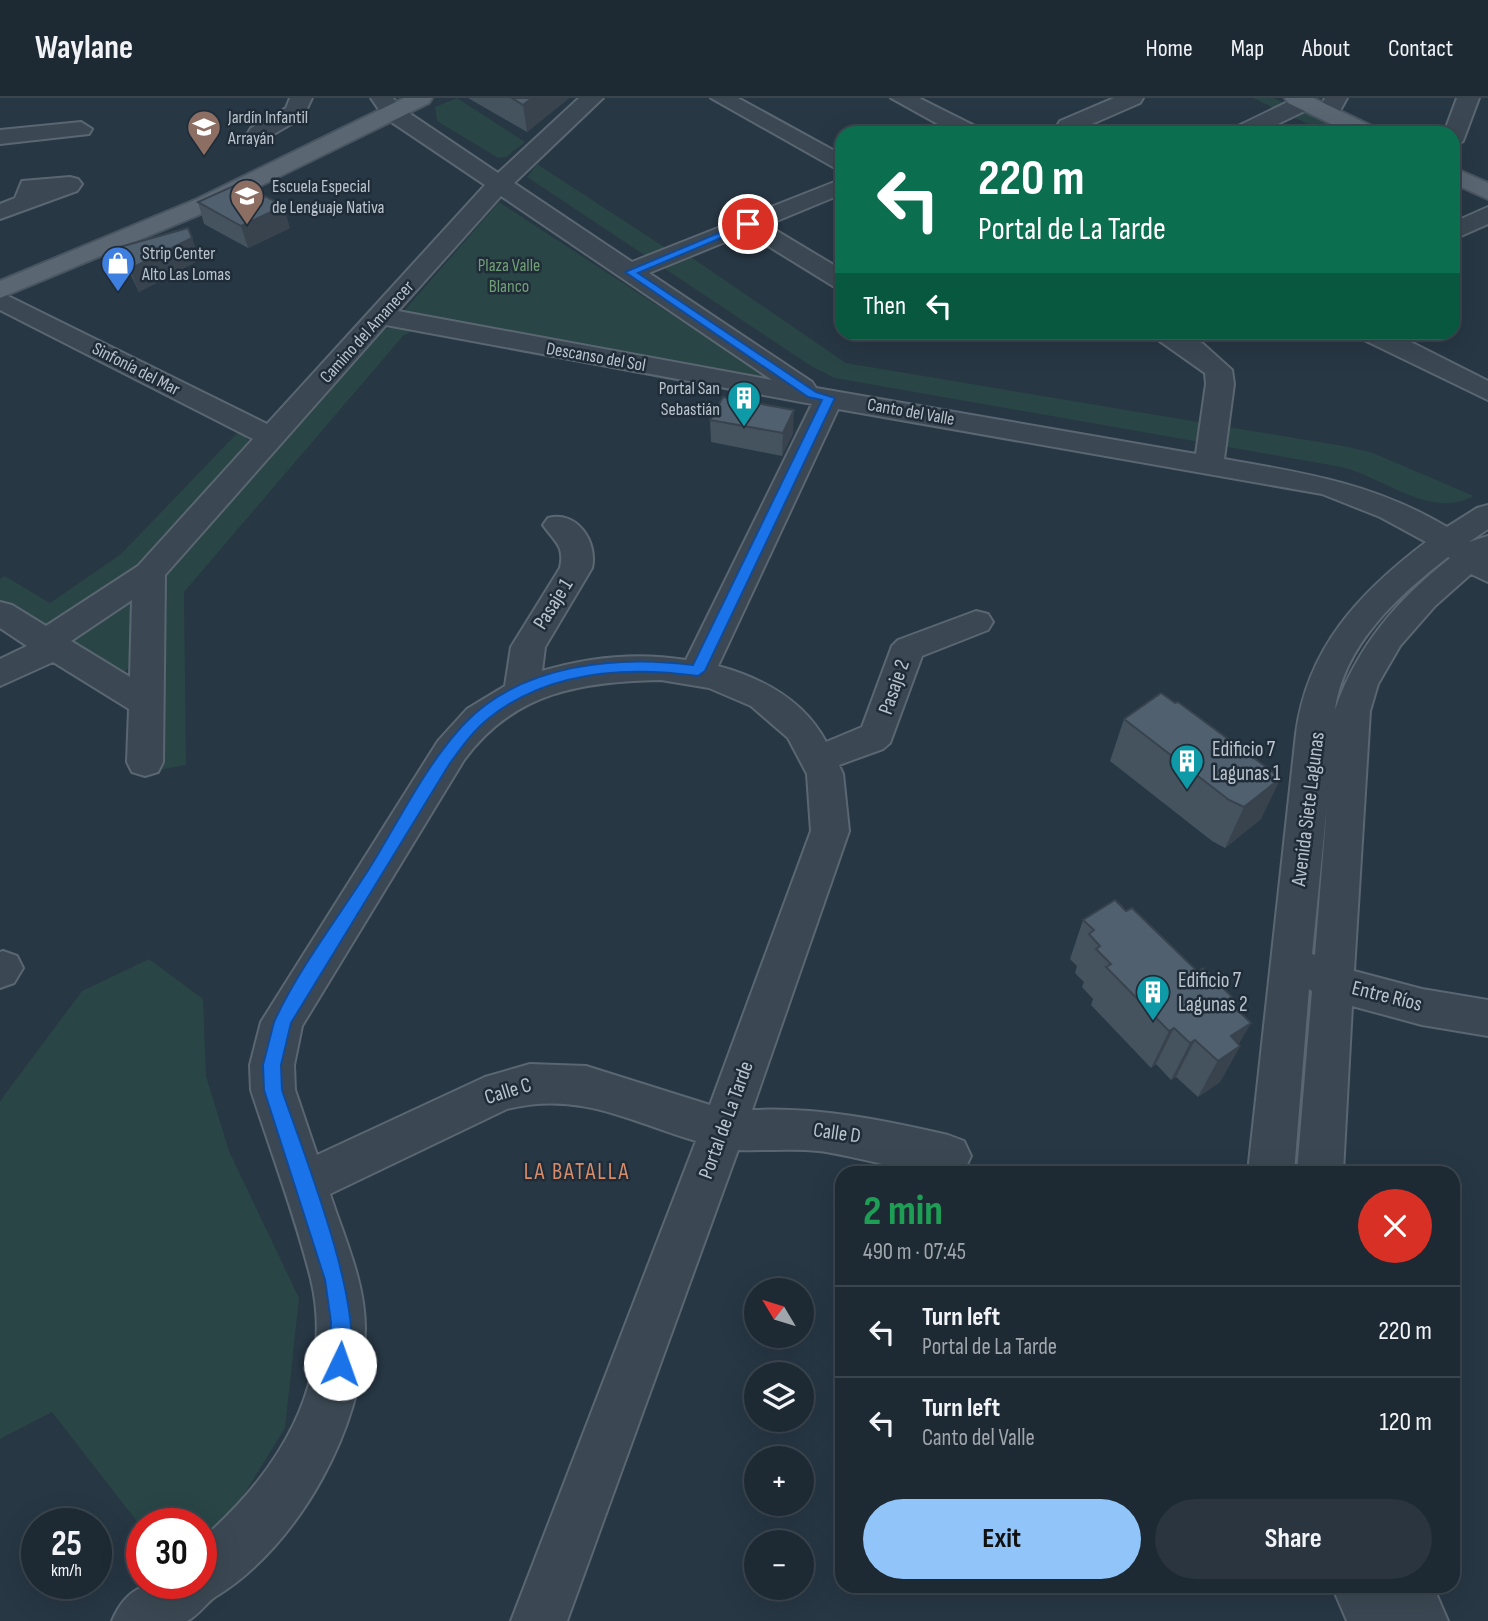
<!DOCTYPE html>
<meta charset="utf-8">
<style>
:root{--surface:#1d2933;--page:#2a353f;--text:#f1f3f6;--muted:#a0a6ac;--line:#3b454e;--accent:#91c5f9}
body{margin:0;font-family:"Sofia Sans Condensed",sans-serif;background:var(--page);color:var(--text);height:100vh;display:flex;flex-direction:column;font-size:26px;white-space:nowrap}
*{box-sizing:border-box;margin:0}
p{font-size:23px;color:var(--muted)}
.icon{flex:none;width:38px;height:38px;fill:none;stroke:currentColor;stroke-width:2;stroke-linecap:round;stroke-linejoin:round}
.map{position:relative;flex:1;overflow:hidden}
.panel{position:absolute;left:835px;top:1068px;width:625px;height:427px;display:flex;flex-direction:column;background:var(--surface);border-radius:21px;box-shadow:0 7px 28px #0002,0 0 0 2px var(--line)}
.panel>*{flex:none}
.banner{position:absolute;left:835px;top:28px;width:625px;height:214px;border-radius:21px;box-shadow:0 7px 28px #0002,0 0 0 2px var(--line);background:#0b6e4f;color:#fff;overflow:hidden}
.needle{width:46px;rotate:308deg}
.tools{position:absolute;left:744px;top:1180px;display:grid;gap:14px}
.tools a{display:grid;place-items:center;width:70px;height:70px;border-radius:50%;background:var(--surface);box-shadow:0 7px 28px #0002,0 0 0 2px var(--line);font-size:35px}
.speed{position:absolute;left:21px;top:1410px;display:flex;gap:14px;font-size:35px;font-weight:700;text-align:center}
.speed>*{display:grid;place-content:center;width:91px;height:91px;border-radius:50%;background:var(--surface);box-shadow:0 7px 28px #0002,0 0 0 2px var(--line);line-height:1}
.speed small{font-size:18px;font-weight:400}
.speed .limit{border:10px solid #d22;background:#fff;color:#111}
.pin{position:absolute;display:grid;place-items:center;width:60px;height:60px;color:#fff;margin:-30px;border:4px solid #fff;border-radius:50%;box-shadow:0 2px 7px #0007}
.me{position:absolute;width:77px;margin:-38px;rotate:3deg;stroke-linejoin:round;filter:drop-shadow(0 0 5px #0008)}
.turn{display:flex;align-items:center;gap:24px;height:147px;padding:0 28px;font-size:32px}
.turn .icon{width:91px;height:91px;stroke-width:2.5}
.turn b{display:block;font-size:49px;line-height:60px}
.then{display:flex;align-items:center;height:66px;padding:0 28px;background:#0003;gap:14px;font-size:26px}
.round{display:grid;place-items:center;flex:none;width:74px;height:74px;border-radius:37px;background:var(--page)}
.overview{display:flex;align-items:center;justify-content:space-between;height:119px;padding:0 28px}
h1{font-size:42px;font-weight:700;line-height:52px;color:#1e9e55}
.action{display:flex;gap:14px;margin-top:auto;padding:14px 28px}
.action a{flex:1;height:80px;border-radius:42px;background:var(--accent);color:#111;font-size:28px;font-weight:700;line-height:80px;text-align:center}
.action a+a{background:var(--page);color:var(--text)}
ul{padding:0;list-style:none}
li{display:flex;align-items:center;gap:21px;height:91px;padding:0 28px;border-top:2px solid var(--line)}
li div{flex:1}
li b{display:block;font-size:26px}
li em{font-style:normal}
header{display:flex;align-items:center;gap:42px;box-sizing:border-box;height:98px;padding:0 35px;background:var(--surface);border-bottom:2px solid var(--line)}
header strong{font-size:33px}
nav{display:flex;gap:38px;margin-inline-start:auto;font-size:24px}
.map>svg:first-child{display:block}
.green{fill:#294545}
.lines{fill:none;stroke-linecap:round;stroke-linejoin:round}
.minor-casing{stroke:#5a6671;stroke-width:4}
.major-casing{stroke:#485460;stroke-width:4}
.minor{fill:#3b4853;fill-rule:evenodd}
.major{fill:#5a6773;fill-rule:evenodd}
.wall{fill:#45535f}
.shaded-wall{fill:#38434e}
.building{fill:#50606f;stroke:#38434e;stroke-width:2}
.route{fill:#1a73e8;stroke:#114b97;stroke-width:2}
.labels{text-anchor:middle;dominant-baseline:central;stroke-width:5;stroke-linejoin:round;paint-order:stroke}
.far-poi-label{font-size:18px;fill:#b9c3cd;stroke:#202d39;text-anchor:start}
.far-park-label{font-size:18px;fill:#709e75;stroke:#202d39}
.far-street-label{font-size:18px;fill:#b9c3cd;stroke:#202d39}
.street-label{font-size:21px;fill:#b9c3cd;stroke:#202d39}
.poi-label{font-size:21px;fill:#b9c3cd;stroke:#202d39;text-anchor:start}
.neighbourhood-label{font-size:23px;letter-spacing:2px;fill:#d88c69;stroke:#202d39}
</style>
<header>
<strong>Waylane</strong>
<nav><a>Home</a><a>Map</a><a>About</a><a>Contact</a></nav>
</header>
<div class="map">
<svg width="1488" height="1523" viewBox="0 0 1488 1523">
<rect width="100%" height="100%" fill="#273744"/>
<path class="green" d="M 457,0 L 525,44 L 506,59 L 498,60 L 437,23 L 435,9 Z
M 1253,0 L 1274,0 L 1348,35 L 1327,35 Z
M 537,66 L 669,152 L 688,157 L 846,265 L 1349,349 L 1373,355 L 1474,398 C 1430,422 1384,379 1341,369 L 835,280 L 811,268 L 527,79 Z
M 499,104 L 764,277 L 756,282 L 403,214 Z
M 398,228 L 415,231 L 403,238 L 184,494 L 186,667 L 153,673 L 154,484 L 381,232 Z
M 239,333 L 251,345 L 140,468 L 43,531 L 0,507 L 0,481 L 5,478 L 50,505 L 121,456 Z
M 138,488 L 132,568 L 122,575 L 65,540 Z
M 149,861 L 203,901 L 206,978 L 229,1053 L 299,1200 L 285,1330 L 216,1442 L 201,1443 L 201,1426 L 142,1426 L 142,1430 L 52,1314 L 0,1341 L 0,1003 L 82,893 Z"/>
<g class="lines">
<g class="minor-casing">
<path id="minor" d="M 290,0 L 312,0 L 303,19 L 267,40 L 251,40 L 248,35 L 251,30 L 286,10 Z
M 371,0 L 393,0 L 400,9 L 498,75 L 579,0 L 603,0 L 514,85 L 632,164 L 842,81 L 842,96 L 767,127 L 842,172 L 842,191 L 833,188 L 747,135 L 649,175 L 812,284 L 816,290 L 1196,356 L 1206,286 L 1205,275 L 1147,234 L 1181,234 L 1202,245 L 1232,272 L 1234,286 L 1224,361 C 1305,375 1375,386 1447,429 L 1477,410 L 1488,407 L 1488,431 L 1469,444 L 1488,438 L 1488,484 L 1471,476 L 1435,508 L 1400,548 L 1378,586 L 1370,613 L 1354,873 L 1422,891 L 1488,902 L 1488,938 L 1422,927 L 1352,908 L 1343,1074 L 1297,1074 L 1312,893 L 1309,891 L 1294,1074 L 1248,1074 L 1296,636 C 1307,550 1359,495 1426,444 L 1380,419 L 1322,396 L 838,311 L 718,568 C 762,580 804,602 826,644 L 862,629 L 892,548 L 898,542 L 976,513 L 988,516 L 993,524 L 988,532 L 922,558 L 890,645 L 883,651 L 839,667 L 843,676 L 849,733 L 752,1012 C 819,1009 883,1022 948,1037 L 964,1043 L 971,1058 L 964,1073 C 934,1083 855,1057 819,1053 C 792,1050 765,1053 738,1052 L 567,1523 L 511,1523 L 696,1043 C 629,1023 579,993 507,1011 L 330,1096 C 344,1139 365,1184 365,1230 C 365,1327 299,1448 215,1499 C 206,1505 198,1518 187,1523 C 175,1523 128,1523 112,1523 C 131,1478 159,1486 201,1486 L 201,1442 C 277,1376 336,1285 311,1181 C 295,1117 271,1054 251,992 L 250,967 L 261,924 L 438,643 L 467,611 L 505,588 L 511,549 L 560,470 C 565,448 555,444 543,427 L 548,420 C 577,412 598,444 592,470 L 545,549 L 542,573 C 589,559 638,554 686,562 L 812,306 L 386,227 L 165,477 L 163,664 L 158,674 L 145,678 L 132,674 L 127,664 L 129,611 L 53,564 L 0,588 L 0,561 L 27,548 L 0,530 L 0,504 L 12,507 L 46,528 L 138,468 L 253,341 L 0,212 L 0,194 L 267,326 L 485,87 L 384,19 ZM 501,98 L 772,282 L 398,213 ZM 1448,459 L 1450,460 C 1397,502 1357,548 1335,612 C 1344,546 1398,498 1448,459 ZM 132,502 L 130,579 L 71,543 ZM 661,582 L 709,590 L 751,608 L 788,640 L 807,676 L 811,733 L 710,1007 L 586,968 L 530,966 L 485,979 L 317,1057 L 295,992 L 294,967 L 302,928 L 464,662 C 515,593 581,584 661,582 ZM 1327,707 L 1315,857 L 1312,856 Z
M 711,0 L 738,0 L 842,57 L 842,74 Z
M 891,0 L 919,0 L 979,30 L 982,35 L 954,35 Z
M 1114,0 L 1143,0 L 1140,5 L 1076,33 L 1068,35 L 1057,28 L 1060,23 Z
M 1296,0 L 1313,0 L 1316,4 L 1313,9 L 1259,35 L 1231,35 L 1234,30 Z
M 1325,0 L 1347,0 L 1336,20 L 1328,22 L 1317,15 Z
M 1457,0 L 1479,0 L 1463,43 L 1452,50 L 1452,35 L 1444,35 Z
M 81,24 L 92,31 L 89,36 L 0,46 L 0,32 Z
M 70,79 L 78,81 L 82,86 L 77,93 L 0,121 L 0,106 L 15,100 L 22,83 Z
M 1488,109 L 1488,126 L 1452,142 L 1452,125 Z
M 1356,234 L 1391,234 L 1488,283 L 1488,302 L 1360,240 Z
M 3,853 L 17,858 L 23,870 L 14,885 L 0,890 L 0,854 Z
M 1332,1488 L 1433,1488 L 1448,1523 L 1347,1523 Z"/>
</g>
<g class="major-casing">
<path id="major" d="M 404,0 L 432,0 L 429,5 L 213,111 L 0,200 L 0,183 L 197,101 Z
M 1285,0 L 1313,0 L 1376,30 L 1379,35 L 1350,35 L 1288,5 Z
M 1452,69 L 1488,85 L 1488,101 L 1452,85 Z"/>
</g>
<use href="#minor" class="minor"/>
<use href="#major" class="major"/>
</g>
<path class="wall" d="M 468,0 L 569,0 L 527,34 Z
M 198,104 L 290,130 L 248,150 L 204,126 Z
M 192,140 L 199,162 L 139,194 L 128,171 L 120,149 Z
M 710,322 L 793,335 L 782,358 L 711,344 Z
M 1124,621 L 1261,721 L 1225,750 L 1212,743 L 1110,663 Z
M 1126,813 L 1198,874 L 1232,899 L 1229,904 L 1251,925 L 1238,946 L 1240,948 L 1220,984 L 1198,999 L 1176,979 L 1171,982 L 1156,966 L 1151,970 L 1091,907 L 1093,901 L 1082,889 L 1084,884 L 1075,875 L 1077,868 L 1070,861 L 1083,822 Z"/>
<path class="shaded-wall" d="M 532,0 L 569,0 L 527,34 L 523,7 Z
M 284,108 L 290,130 L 248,150 L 241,128 Z
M 192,140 L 199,162 L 139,194 L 130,171 Z
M 794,312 L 793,335 L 782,358 L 783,335 Z
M 1281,680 L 1261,721 L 1225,750 L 1244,709 Z
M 1251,925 L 1236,951 L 1240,948 L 1220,984 L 1198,999 L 1231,938 Z
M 1174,930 L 1156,966 L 1151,970 L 1169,933 Z
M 1195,942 L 1176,979 L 1171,982 L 1190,945 Z"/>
<path class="building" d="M 512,0 L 532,0 L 523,7 Z
M 240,85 L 284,108 L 241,128 L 198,104 Z
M 188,130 L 192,140 L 130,171 L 120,149 Z
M 723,299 L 794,312 L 783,335 L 710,322 Z
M 1161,595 L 1175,605 L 1178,604 L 1281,680 L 1244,709 L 1229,702 L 1124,621 Z
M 1115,802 L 1126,813 L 1132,810 L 1198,874 L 1203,870 L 1232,899 L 1227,902 L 1251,925 L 1231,938 L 1240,948 L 1218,963 L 1195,942 L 1190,945 L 1174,930 L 1169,933 L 1106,869 L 1111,866 L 1096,851 L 1100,848 L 1089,836 L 1094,832 L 1083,822 Z"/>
<path class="route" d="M 745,124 L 754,126 L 638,175 L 816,294 L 835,300 L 705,573 L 698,578 C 626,568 547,573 488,621 C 473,633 462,649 450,665 L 291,925 L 281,967 L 282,992 C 302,1052 370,1218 347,1273 L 340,1276 L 332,1273 L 329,1266 L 331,1224 L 325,1182 L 264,992 L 263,967 L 274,924 C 299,870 337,821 369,771 C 399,723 426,666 465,625 C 522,566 617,557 693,567 L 822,302 L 808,299 L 625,174 Z"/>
<defs>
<g id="school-pin" transform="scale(1.75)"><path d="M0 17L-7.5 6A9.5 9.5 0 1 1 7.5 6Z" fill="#8d6e63" stroke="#202d39"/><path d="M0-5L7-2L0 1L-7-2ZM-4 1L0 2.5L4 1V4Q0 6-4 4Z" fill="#fff"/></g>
<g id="shop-pin" transform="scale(1.75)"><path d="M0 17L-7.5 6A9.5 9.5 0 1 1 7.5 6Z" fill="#3f7fe0" stroke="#202d39"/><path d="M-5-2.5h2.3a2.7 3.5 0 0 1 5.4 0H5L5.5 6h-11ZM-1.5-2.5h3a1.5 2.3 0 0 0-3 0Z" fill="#fff"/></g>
<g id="building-pin" transform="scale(1.75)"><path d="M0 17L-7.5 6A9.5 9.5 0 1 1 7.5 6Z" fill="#0f9aa8" stroke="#202d39"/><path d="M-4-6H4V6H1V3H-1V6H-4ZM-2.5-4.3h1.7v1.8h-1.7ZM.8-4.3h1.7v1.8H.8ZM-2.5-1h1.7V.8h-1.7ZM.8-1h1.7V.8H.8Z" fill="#fff"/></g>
</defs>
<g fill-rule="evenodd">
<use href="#school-pin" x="204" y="29"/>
<use href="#school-pin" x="247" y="98"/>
<use href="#shop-pin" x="118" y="165"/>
<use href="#building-pin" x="744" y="300"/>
<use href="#building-pin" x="1187" y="663"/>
<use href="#building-pin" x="1153" y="894"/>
</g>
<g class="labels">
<g class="far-poi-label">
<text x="228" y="19">Jardín Infantil<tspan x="228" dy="21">Arrayán</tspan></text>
<text x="272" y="88">Escuela Especial<tspan x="272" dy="21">de Lenguaje Nativa</tspan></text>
<text x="142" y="155">Strip Center<tspan x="142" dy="21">Alto Las Lomas</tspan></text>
<text x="720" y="290" text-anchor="end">Portal San<tspan x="720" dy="21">Sebastián</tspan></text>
</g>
<g class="far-park-label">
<text x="509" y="167">Plaza Valle<tspan x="509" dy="21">Blanco</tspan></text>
</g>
<g class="far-street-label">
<text transform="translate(367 234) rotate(-48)">Camino del Amanecer</text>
<text transform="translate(596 259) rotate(10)">Descanso del Sol</text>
<text transform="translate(136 271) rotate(27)">Sinfonía del Mar</text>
<text transform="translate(911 314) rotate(10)">Canto del Valle</text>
</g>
<g class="street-label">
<text transform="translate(553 506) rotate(-58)">Pasaje 1</text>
<text transform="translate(894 589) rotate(-71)">Pasaje 2</text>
<text transform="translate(1308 711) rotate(-83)">Avenida Siete Lagunas</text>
<text transform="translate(1387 898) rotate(14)">Entre Ríos</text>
<text transform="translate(508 993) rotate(-17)">Calle C</text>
<text transform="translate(726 1022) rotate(-70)">Portal de La Tarde</text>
<text transform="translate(837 1035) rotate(8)">Calle D</text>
</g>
<g class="poi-label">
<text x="1212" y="651">Edificio 7<tspan x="1212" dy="24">Lagunas 1</tspan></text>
<text x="1178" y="882">Edificio 7<tspan x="1178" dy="24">Lagunas 2</tspan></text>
</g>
<g class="neighbourhood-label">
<text x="577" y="1074">LA BATALLA</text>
</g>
</g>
</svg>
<div class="tools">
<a><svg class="needle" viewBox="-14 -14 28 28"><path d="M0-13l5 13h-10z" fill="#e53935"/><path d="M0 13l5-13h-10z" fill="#a0a6ac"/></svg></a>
<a><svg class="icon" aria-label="layers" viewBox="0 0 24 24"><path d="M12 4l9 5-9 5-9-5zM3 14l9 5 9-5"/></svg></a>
<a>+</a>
<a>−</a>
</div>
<div class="speed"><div>25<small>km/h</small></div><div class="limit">30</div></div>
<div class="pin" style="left:748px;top:126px;background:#d93025"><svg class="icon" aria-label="arrive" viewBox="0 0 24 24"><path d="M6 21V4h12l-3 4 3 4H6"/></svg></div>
<svg class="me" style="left:340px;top:1266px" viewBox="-20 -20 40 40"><circle r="19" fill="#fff"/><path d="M0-13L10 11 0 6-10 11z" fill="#1a73e8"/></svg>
<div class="banner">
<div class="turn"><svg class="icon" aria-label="left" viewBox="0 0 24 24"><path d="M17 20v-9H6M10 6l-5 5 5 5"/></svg><div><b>220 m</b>Portal de La Tarde</div></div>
<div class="then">Then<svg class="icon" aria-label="left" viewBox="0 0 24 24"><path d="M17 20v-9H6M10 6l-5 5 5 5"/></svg></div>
</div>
<section class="panel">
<div class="overview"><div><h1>2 min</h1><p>490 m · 07:45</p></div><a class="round" style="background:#d93025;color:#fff"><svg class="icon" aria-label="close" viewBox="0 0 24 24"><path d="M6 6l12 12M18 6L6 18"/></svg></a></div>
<ul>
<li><svg class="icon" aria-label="left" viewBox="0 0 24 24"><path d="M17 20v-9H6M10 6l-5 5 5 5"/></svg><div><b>Turn left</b><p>Portal de La Tarde</p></div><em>220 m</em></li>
<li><svg class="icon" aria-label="left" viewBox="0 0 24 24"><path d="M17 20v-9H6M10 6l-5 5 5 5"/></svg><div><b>Turn left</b><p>Canto del Valle</p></div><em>120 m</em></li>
</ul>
<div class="action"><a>Exit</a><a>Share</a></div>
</section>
</div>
